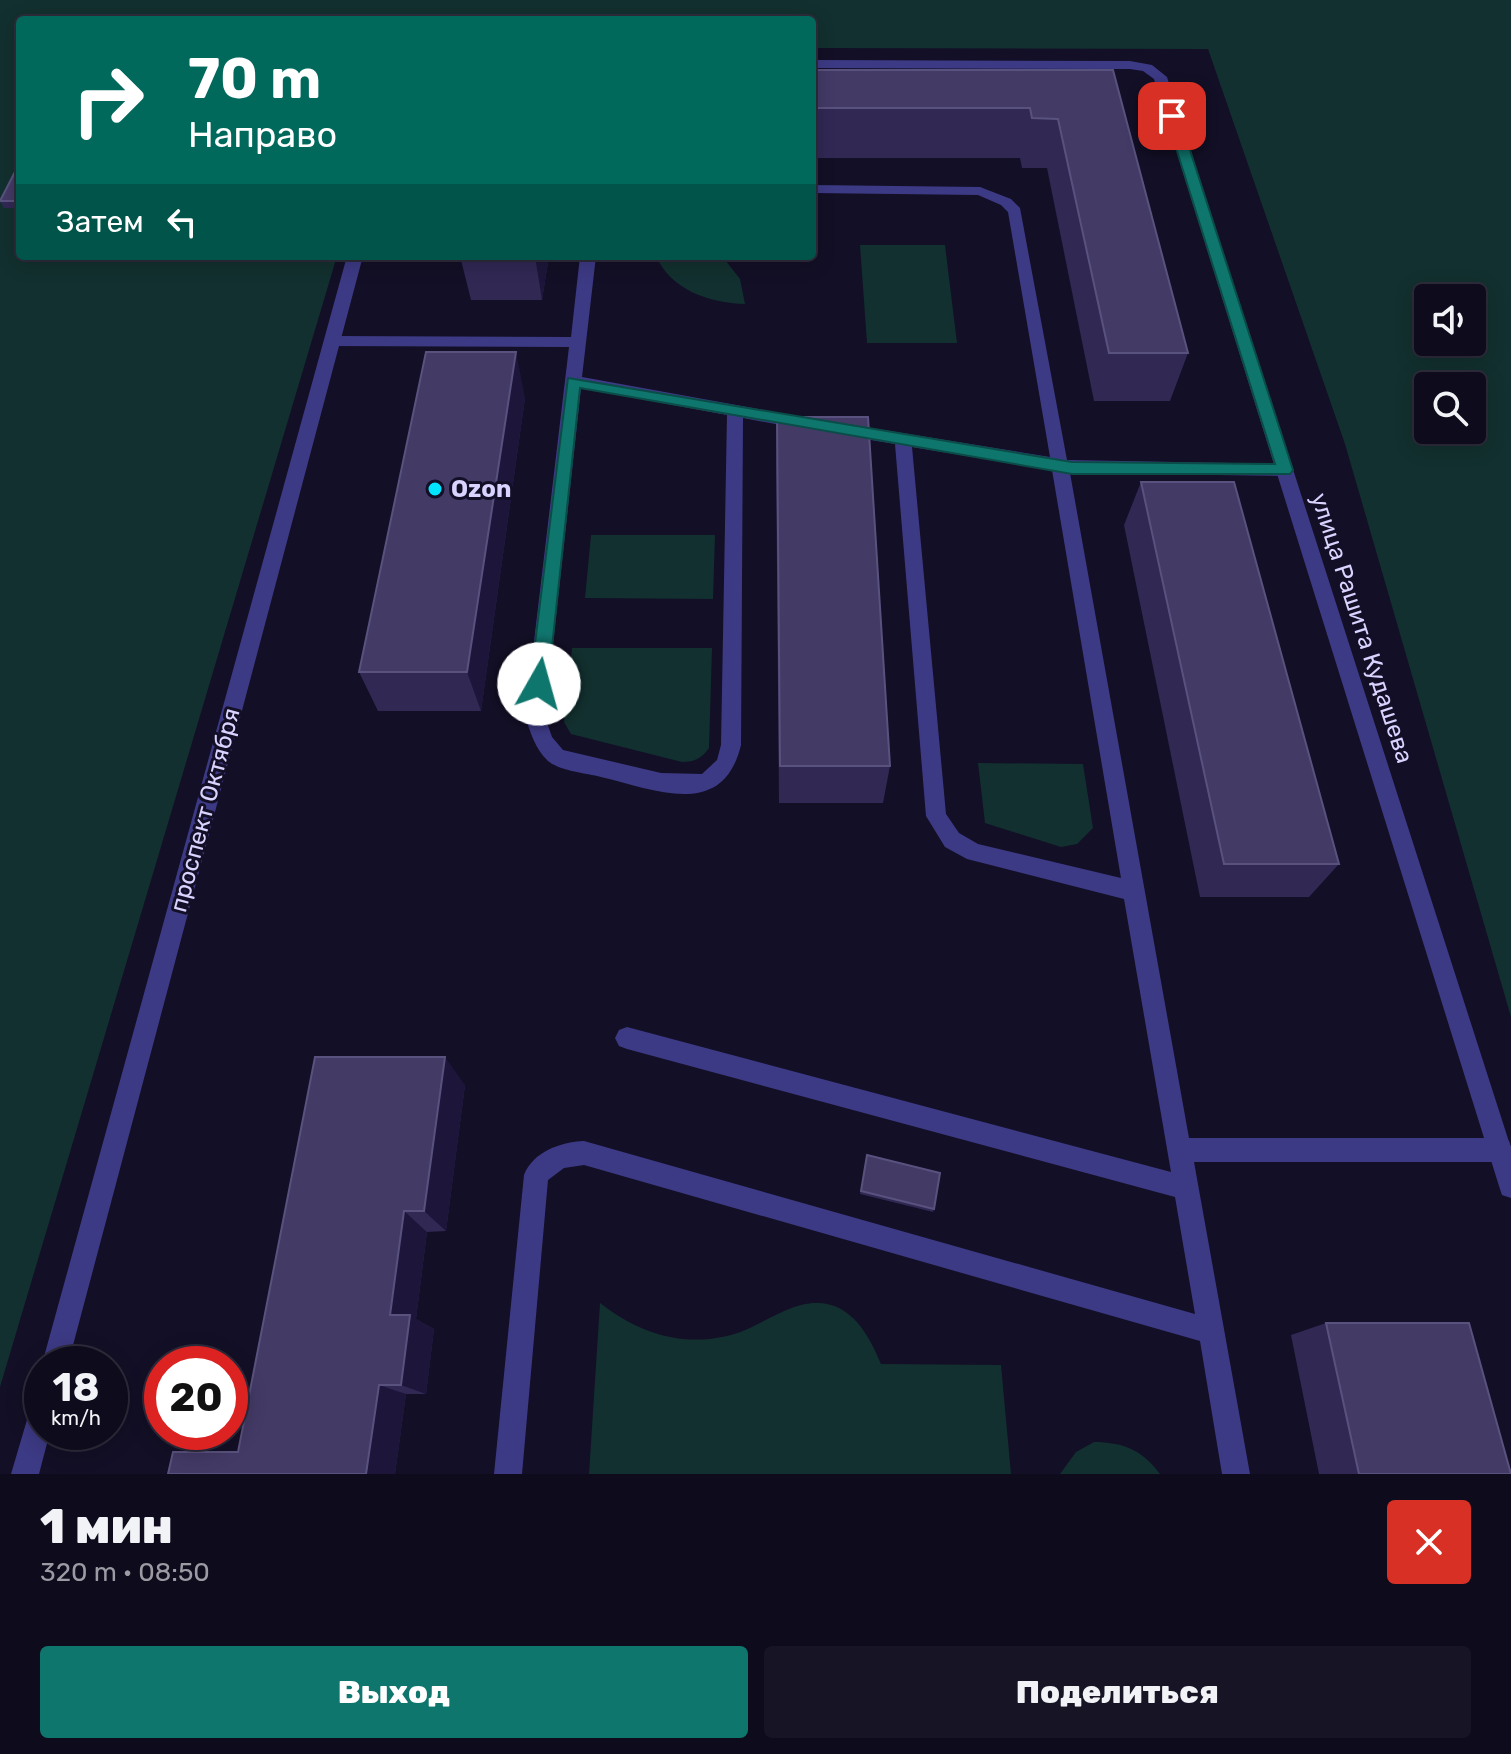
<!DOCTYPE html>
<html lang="ru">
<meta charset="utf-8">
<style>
:root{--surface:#0e0b1c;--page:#171425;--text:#f1f3f6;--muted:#9b9ba3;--line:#2e2b3b;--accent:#0f766e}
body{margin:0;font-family:Rubik,sans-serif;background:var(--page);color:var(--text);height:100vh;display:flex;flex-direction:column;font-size:30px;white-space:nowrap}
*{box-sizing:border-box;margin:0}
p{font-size:26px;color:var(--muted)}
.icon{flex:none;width:44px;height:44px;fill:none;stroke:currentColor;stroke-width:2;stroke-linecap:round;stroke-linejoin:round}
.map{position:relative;height:1474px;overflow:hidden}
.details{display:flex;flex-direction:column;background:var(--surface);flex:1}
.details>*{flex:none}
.hud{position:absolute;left:16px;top:16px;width:800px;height:244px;border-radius:8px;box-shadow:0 4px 20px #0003,0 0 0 2px var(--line);background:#00695c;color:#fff;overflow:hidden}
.buttons{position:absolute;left:1414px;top:284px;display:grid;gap:16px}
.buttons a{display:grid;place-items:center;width:72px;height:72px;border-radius:8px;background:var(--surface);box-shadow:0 4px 20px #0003,0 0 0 2px var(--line);font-size:40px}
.speed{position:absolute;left:24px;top:1346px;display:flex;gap:16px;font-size:40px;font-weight:700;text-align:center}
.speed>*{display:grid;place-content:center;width:104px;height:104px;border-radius:50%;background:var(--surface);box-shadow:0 4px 20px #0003,0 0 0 2px var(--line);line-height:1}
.speed small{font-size:20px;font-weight:400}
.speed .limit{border:12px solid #d22;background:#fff;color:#111}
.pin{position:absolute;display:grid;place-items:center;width:68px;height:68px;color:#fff;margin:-34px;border-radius:16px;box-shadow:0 4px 12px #0006}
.me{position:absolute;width:88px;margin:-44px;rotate:7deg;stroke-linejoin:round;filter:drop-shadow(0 0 6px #0008)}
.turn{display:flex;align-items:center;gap:28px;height:168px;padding:0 40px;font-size:36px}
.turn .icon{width:104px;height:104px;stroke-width:2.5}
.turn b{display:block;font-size:56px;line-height:68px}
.then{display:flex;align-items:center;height:76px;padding:0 40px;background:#0003;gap:16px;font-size:30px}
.round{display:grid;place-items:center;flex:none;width:84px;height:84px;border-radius:8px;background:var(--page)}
.summary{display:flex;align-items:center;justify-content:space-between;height:136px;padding:0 40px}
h1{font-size:48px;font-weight:800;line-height:60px}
.cta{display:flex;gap:16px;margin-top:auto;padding:16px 40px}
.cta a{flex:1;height:92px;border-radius:8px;background:var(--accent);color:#fff;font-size:32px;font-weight:800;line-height:92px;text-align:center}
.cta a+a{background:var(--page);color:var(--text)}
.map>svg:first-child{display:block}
.green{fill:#12302f;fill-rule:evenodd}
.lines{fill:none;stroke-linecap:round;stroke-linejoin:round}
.lane{fill:#3d3a85;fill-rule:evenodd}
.street{fill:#3d3a85;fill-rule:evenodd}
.wall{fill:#312854}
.shaded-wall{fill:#1d163a}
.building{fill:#433a66;stroke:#5a527e;stroke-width:2}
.route{fill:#0f766e;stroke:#0a4d48;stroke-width:2}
.poi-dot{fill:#00e5ff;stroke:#130f26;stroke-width:3}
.labels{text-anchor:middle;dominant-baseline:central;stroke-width:6;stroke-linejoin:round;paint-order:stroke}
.poi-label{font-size:24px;font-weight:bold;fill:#d9d4ff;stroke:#130f26;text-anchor:start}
.street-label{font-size:24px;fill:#d9d4ff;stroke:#130f26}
</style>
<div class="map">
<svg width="1511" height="1474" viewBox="0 0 1511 1474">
<rect width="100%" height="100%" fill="#130f26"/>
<path class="green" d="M 0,0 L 1511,0 L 1511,1017 L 1345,444 L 1208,49 L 812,48 L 812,20 L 20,20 L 20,256 L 337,256 L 0,1387 ZM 1428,298 L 1472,298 L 1472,342 L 1428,342 ZM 1428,386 L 1472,386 L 1472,430 L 1428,430 Z
M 860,245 L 945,245 L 957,343 L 867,343 Z
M 656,256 L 722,256 L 740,279 L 745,304 C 709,303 671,290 656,256 Z
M 591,535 L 715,535 L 713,599 L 585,598 Z
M 572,648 L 712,648 L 709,748 C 702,758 695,762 682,762 L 571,734 L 564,722 Z
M 978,763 L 1083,764 L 1093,828 L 1077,844 L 1061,847 L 985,823 Z
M 600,1303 C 637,1332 680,1347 727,1336 C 753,1330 775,1312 801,1305 C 846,1294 867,1330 881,1364 L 1001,1365 L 1011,1474 L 589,1474 Z
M 1094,1442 C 1122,1442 1143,1450 1160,1474 L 1060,1474 L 1076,1452 Z"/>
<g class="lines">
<path class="lane" d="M 812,185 L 980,187 L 1011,199 L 1020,208 L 1067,460 L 1285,464 L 1294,470 L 1285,476 L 1070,473 L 1189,1138 L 1500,1138 L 1509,1141 L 1511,1147 L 1509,1159 L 1500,1162 L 1194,1162 L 1250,1474 L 1222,1474 L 1200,1341 L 584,1165 L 564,1168 L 548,1180 L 522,1474 L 494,1474 L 524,1175 C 533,1152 560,1142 584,1141 L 1195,1314 L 1175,1197 L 627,1049 L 619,1046 L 615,1038 L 619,1030 L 627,1027 L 1171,1172 L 1124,899 L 967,859 L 945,847 L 926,816 L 895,444 L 841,435 L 833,429 L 841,423 L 1050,457 L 1008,212 L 1001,205 L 978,195 L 812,193 ZM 912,447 L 1052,470 L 1121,878 L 978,844 L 959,833 L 946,814 Z
M 580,256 L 596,256 L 582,377 L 802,417 L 810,423 L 802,429 L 743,418 L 741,745 C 723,820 656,790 601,777 C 586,773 560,771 548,761 C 535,749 531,733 525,717 L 569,347 L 332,346 L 324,341 L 332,336 L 571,337 ZM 581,388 L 727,415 L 721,745 L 717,760 L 702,774 L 661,773 L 563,750 L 552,737 L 545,717 Z"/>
<path class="street" d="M 812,60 L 1130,61 L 1152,65 L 1167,77 L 1511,1148 L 1511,1198 L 1502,1195 L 1499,1186 L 1154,79 L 1143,71 L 1130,69 L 812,68 Z
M 347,256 L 363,256 L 68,1364 L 42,1364 Z
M 42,1400 L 42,1432 L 50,1432 L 39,1474 L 11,1474 L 29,1413 L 33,1404 Z"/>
</g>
<path class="wall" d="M 812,70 L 1113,70 L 1188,353 L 1170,401 L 1094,401 L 1047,168 L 1022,168 L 1020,158 L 812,158 Z
M 20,162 L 20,208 L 4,208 L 0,201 Z
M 460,256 L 549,256 L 542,300 L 471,300 Z
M 525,398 L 481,711 L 378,711 L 359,672 Z
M 777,417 L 890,766 L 883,803 L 779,803 L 776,462 Z
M 1141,482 L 1339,864 L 1309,897 L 1200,897 L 1124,525 Z
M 465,1085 L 446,1231 L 427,1232 L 416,1319 L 434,1329 L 426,1394 L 406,1394 L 395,1474 L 168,1474 L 238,1452 Z
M 867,1155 L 934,1209 L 933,1212 L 860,1194 Z
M 1326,1323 L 1511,1474 L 1319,1474 L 1291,1335 Z"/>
<path class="shaded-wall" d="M 535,256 L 549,256 L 542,300 Z
M 516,352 L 525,398 L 481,711 L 467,672 Z
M 445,1057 L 465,1085 L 446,1231 L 424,1211 Z
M 404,1211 L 427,1232 L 416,1319 L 434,1329 L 426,1394 L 401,1385 L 390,1315 Z
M 379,1385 L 406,1394 L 395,1474 L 366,1474 Z"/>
<path class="building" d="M 812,70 L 1113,70 L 1188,353 L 1109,353 L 1058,119 L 1032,118 L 1030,108 L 812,108 Z
M 20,162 L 20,201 L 0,201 Z
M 426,352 L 516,352 L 467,672 L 359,672 Z
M 777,417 L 868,417 L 890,766 L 780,766 Z
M 1141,482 L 1234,482 L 1339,864 L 1224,864 Z
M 315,1057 L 445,1057 L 424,1211 L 404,1211 L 390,1315 L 410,1315 L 401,1385 L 379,1385 L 366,1474 L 168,1474 L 173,1452 L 238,1452 Z
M 867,1155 L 940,1173 L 934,1209 L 861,1191 Z
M 1326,1323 L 1469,1323 L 1511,1474 L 1359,1474 Z"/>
<path class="route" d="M 1172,112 L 1179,116 L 1293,470 L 1290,474 L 1072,474 L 580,388 L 548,684 L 545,690 L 533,690 L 530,684 L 568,378 L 1072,462 L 1275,464 L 1166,116 Z"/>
<circle class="poi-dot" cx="435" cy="489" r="8"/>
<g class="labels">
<g class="poi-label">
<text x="451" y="489">Ozon</text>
</g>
<g class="street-label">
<text transform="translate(1362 628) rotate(72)">улица Рашита Кудашева</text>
<text transform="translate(205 810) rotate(-75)">проспект Октября</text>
</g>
</g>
</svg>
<div class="buttons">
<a><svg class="icon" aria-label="sound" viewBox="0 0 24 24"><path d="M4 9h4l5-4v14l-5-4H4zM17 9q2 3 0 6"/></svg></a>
<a><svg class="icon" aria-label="search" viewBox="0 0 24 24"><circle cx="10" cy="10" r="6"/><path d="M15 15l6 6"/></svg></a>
</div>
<div class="speed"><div>18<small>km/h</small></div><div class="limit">20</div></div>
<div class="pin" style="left:1172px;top:116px;background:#d93025"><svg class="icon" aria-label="arrive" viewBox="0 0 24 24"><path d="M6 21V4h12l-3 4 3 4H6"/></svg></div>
<svg class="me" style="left:539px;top:684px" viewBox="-20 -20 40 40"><circle r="19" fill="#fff"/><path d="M0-13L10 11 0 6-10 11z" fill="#0f766e"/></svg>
<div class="hud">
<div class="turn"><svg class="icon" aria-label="right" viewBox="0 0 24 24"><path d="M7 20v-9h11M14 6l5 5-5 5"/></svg><div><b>70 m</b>Направо</div></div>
<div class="then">Затем<svg class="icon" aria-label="left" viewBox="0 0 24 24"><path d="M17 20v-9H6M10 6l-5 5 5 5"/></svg></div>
</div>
</div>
<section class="details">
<div class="summary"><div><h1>1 мин</h1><p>320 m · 08:50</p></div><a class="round" style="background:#d93025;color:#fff"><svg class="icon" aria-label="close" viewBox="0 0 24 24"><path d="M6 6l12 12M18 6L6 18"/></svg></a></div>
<div class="cta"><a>Выход</a><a>Поделиться</a></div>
</section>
